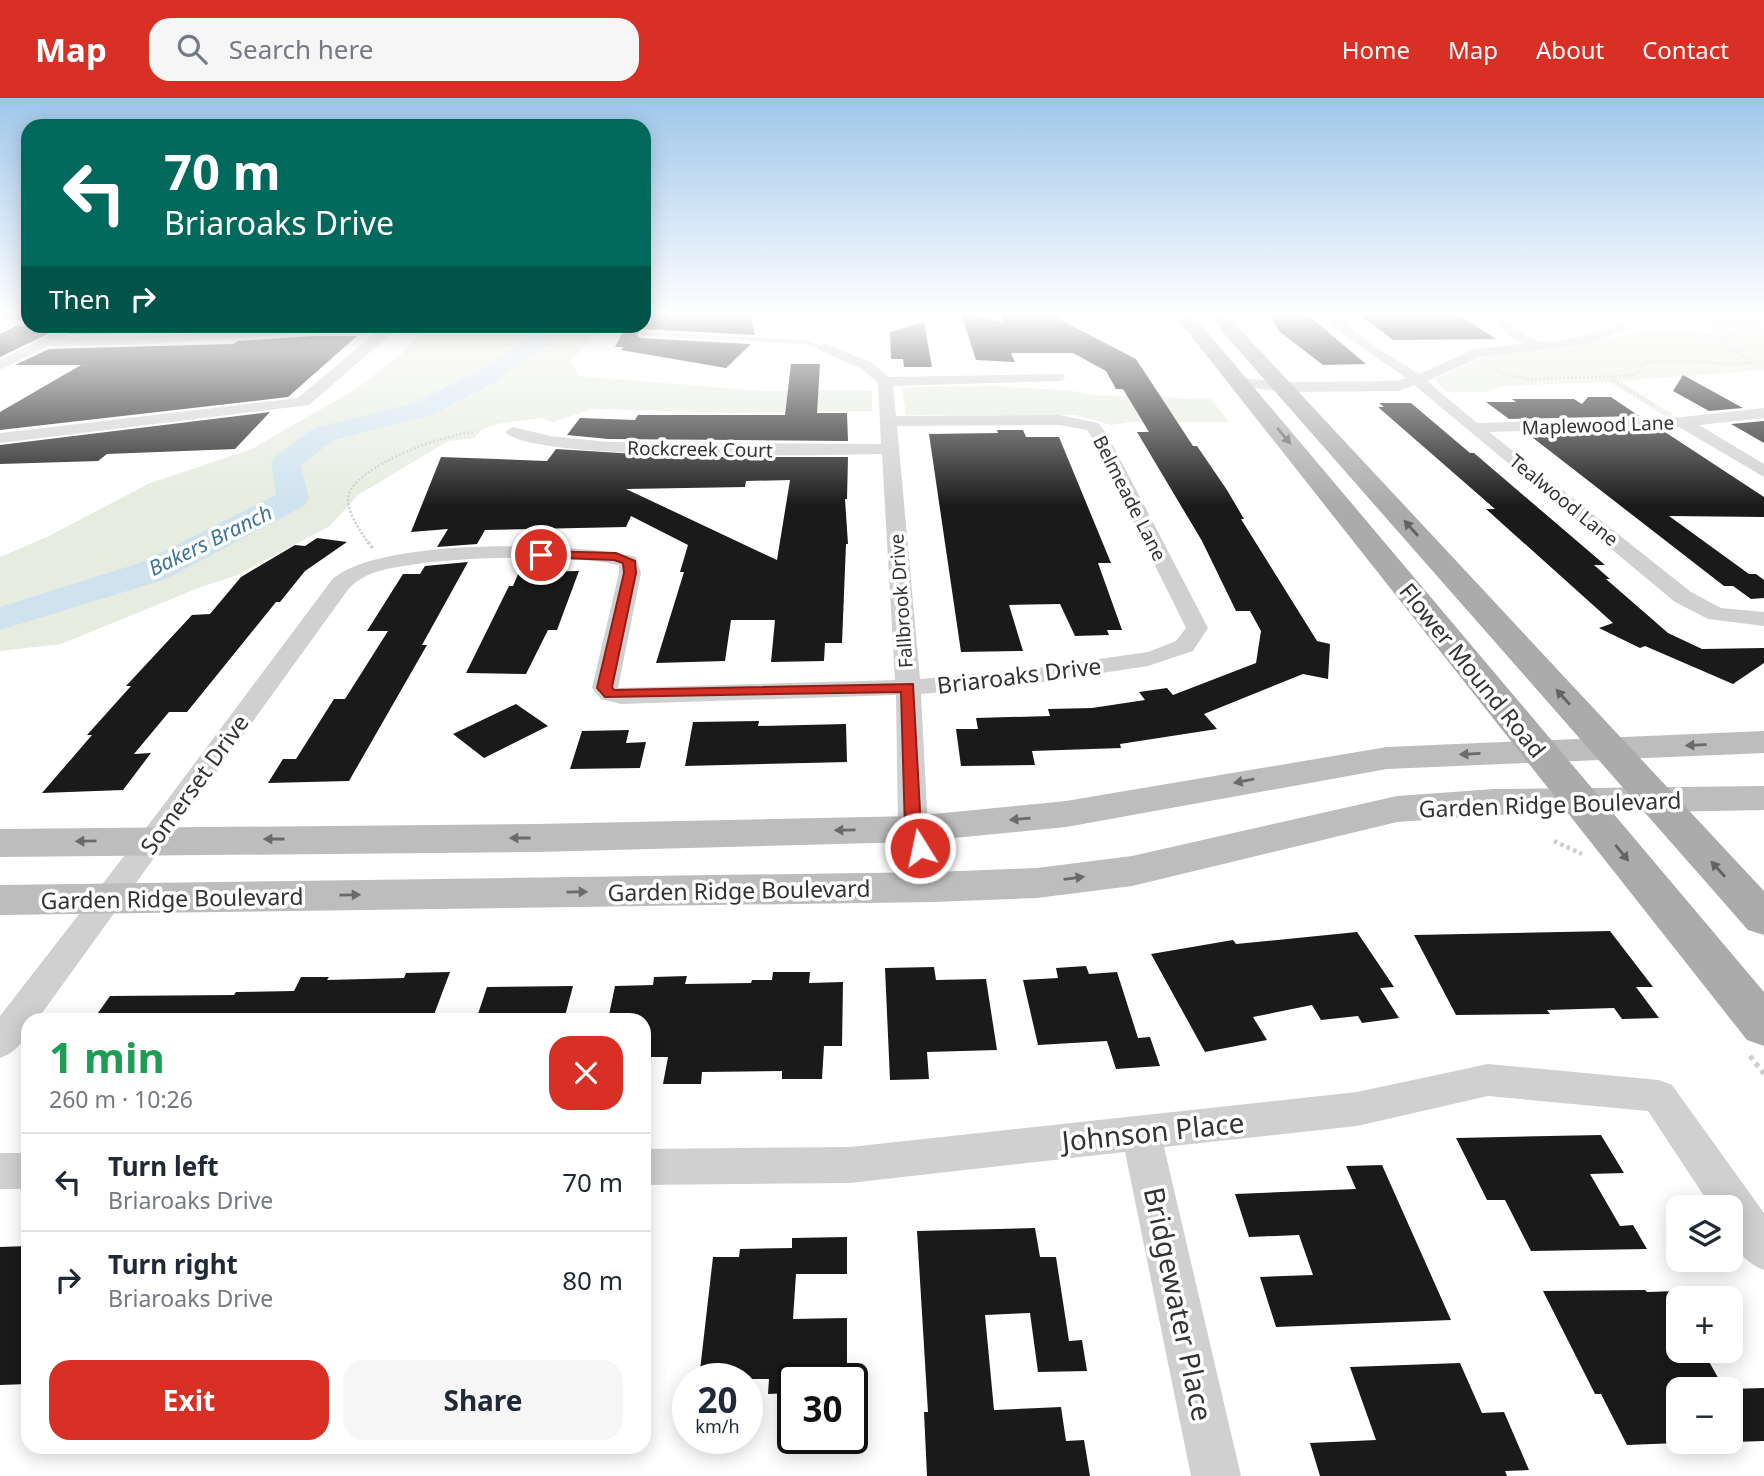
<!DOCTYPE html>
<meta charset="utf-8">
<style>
:root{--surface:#fff;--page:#f6f6f7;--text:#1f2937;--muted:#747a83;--line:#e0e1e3;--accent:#d93025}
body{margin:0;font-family:"Noto Sans",sans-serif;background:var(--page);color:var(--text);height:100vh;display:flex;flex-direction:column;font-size:26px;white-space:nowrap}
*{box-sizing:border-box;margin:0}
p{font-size:23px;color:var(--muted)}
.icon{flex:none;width:38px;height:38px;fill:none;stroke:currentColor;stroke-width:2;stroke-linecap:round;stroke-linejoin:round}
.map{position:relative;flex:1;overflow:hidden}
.panel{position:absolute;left:21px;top:915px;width:630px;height:441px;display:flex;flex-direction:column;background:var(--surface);border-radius:21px;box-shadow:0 4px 18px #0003}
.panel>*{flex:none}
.hud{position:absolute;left:21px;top:21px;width:630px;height:214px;border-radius:21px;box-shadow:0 4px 18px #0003;background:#00695c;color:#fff;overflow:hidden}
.fabs{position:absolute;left:1666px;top:1097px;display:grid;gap:14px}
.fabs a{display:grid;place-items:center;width:77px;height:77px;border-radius:14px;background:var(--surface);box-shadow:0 4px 18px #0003;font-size:35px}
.speed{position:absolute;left:672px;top:1265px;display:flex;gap:14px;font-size:35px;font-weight:700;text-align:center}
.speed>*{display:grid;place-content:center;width:91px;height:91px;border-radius:50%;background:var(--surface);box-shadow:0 4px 18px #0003;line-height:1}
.speed small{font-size:18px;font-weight:400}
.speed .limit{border:4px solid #111;border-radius:10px;background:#fff;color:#111}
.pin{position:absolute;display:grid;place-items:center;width:60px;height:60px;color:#fff;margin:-30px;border:4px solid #fff;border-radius:50%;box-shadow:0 2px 7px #0007}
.me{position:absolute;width:77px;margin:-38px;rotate:350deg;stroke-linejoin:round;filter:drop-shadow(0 0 5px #0008)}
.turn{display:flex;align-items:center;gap:24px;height:147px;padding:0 28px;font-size:32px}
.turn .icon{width:91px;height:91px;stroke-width:2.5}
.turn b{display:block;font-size:49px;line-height:60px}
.then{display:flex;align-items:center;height:66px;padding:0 28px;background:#0003;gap:14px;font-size:26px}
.round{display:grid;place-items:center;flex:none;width:74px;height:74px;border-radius:21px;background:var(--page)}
.overview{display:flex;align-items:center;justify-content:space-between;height:119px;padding:0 28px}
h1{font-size:42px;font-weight:700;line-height:52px;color:#1e9e55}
.action{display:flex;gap:14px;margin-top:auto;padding:14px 28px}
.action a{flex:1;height:80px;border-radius:21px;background:var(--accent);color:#fff;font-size:28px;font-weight:700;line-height:80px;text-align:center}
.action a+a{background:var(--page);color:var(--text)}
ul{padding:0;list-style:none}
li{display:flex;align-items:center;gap:21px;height:98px;padding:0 28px;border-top:2px solid var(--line)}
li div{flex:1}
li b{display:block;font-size:26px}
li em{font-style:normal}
header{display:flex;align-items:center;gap:42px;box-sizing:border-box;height:98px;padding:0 35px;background:var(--accent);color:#fff}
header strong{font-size:33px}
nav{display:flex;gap:38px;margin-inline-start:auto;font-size:24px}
.search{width:490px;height:63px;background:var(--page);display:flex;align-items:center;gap:18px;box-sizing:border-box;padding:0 24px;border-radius:21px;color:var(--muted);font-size:26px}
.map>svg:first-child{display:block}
.green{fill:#e6ecdf}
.water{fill:#cfe2ee}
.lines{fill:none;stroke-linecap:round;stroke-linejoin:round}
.river{fill:#cfe2ee;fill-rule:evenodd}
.building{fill:#1a1a1a;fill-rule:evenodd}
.path-far3{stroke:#cdcdcd;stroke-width:2.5;stroke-dasharray:2 2;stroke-linecap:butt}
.path-far2{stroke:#cdcdcd;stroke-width:3.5;stroke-dasharray:2.5 2.5;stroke-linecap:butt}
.path-far1{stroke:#cdcdcd;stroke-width:4.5;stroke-dasharray:3.5 3.5;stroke-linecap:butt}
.path{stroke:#cdcdcd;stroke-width:5;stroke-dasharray:4.5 4.5;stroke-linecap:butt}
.lane{fill:#d0d0d0;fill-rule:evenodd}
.street{fill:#d0d0d0;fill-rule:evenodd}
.secondary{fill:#bdbdbd;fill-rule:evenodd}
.primary{fill:#ababab;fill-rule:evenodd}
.oneway{fill:#636363}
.oneway2{fill:#6a6a6a}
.route{fill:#d93025;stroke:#8d1f18;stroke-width:2}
.labels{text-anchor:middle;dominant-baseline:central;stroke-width:7;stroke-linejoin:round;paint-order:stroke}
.far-street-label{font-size:19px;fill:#333;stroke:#fff}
.far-water-label{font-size:21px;font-style:italic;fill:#3f7597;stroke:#fff}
.street-label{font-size:23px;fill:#333;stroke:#fff}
.near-street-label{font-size:28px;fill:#333;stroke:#fff}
</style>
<header>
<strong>Map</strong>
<div class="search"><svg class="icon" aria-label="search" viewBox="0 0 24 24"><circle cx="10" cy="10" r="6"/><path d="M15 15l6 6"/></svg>Search here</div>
<nav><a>Home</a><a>Map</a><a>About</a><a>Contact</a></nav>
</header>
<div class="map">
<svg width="1764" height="1378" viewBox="0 0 1764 1378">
<rect width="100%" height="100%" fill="#fff"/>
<path class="green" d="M 1678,215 L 1764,215 L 1764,272 L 1620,283 L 1674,317 L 1665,318 L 1609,284 L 1504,288 L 1484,294 L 1447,294 L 1434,281 L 1485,258 L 1514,253 L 1658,232 L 1722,237 Z
M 426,228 L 607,228 L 570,263 L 579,278 L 762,293 L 872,292 L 872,313 L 732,315 L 593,311 L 553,324 L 541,320 L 498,326 L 482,331 L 475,340 L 448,343 L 358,397 L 330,428 L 235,478 L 201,489 L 61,546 L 0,553 L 0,459 L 47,439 L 150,385 L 252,351 L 354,292 L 403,255 Z
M 997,288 L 1073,293 L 1093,297 L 1211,301 L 1229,324 L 1130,324 L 1111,327 L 1076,317 L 906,317 L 902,289 Z"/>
<path class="water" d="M 795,215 L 904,215 L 910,218 L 909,221 C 886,226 813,228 795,215 Z"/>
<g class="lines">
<path class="river" d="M 520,228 L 543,228 L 554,241 L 495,284 L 432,317 L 334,342 L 301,367 L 309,401 L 304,408 L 166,481 L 0,532 L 0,509 L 140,465 L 276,397 L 271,365 L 275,359 L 314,330 L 414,305 L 477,274 L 529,240 Z"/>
</g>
<path class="building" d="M 732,215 L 750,215 L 755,237 L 642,231 L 637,237 L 640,240 L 751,246 L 726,270 L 621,252 L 623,249 L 615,249 L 626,228 L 644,228 L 644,218 Z
M 961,215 L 1003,224 L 1001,216 L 1049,216 L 1136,261 L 1193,348 L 1197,348 L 1227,392 L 1244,421 L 1241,421 L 1317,543 L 1330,546 L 1328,581 L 1303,576 L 1204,616 L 1217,631 L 1120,646 L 1121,650 L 1032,653 L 1035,667 L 961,668 L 956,631 L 978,631 L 976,620 L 1050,618 L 1048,611 L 1092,610 L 1145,602 L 1139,594 L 1167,590 L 1173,597 L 1256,565 L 1261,533 L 1250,513 L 1236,513 L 1202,443 L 1137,334 L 1149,334 L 1123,291 L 1116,291 L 1106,273 L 1073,255 L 1011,255 L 1015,264 L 976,262 Z
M 1268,215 L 1294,215 L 1297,218 L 1309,218 L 1366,266 L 1323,267 L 1280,234 Z
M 1358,215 L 1456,215 L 1496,241 L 1393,242 Z
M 924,224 L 932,269 L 904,269 L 903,261 L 891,261 L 890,234 Z
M 16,228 L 180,228 L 170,234 L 148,235 L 70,236 L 60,230 L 0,259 L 0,236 Z
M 312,238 L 357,238 L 288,299 L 0,332 L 0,314 L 81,267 L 15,267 L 49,251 L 233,246 L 238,243 Z
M 791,266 L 820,266 L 817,315 L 847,315 L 848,343 L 608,341 L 567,337 L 580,320 L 635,322 L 638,317 L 785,317 Z
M 1683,277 L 1743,310 L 1709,313 L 1673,293 Z
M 1588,299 L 1611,299 L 1639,318 L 1509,321 L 1486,304 L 1516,304 L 1512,301 L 1574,301 L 1582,306 Z
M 1379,305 L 1411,305 L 1470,355 L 1474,355 L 1605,467 L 1594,467 L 1610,481 L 1606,481 L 1668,535 L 1702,551 L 1764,550 L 1764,565 L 1733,586 L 1645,548 L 1640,550 L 1599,530 L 1613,525 L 1486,411 L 1495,411 L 1378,309 L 1384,309 Z
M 270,314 L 235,351 L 107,356 L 98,363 L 0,366 L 0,347 Z
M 1764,323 L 1764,345 L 1731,326 Z
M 997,332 L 1023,332 L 1026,339 L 1059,339 L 1111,465 L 1098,465 L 1122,532 L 1107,532 L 1109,537 L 1075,538 L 1060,506 L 1009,507 L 1023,553 L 961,554 L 929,336 L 998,335 Z
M 1662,332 L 1764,399 L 1764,419 L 1669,418 L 1749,476 L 1756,476 L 1764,482 L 1764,500 L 1751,501 L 1733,488 L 1724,488 L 1528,336 Z
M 556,351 L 683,359 L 848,359 L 847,401 L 845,401 L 848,446 L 846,446 L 842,545 L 825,545 L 824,563 L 771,564 L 775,522 L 731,522 L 725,563 L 656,565 L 684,474 L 680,474 L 688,447 L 631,418 L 626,429 L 485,432 L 477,446 L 437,449 L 448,431 L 411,434 L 441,359 L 547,363 ZM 790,382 L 777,462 L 626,391 L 745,389 L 746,383 Z
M 317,440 L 347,444 L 305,473 L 280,504 L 276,504 L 187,614 L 169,614 L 134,656 L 151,655 L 123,692 L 42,695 L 92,637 L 87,637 L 131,588 L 126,588 L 192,517 L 210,516 L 241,479 L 295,447 L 305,448 Z
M 468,464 L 422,547 L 427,547 L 349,683 L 268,685 L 283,661 L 296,661 L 334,601 L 345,601 L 388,533 L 367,533 L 403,476 L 420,476 L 425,468 Z
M 579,473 L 557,532 L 548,532 L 526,576 L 466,575 L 506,494 L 509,488 L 513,488 L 519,474 Z
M 516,606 L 548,628 L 484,660 L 453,636 Z
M 759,623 L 758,628 L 846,626 L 847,664 L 685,668 L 693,624 Z
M 629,632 L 626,645 L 646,644 L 640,670 L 570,671 L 582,633 Z
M 1610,833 L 1653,889 L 1636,889 L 1659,920 L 1622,921 L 1614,910 L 1547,912 L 1550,916 L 1456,917 L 1414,837 Z
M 1357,834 L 1394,889 L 1380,890 L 1399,920 L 1362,925 L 1358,918 L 1321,922 L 1312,907 L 1253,919 L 1267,942 L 1205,954 L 1151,856 L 1233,842 L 1236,846 Z
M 1086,868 L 1089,876 L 1117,874 L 1138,940 L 1150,939 L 1160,968 L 1116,971 L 1107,943 L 1038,947 L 1023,882 L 1058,880 L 1056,870 Z
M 934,869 L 936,882 L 986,881 L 997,952 L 927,954 L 929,981 L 890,982 L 885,870 Z
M 450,874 L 432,922 L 93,922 L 110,898 L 234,897 L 236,894 L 294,893 L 301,879 L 329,879 L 327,882 L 404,880 L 406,875 Z
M 773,874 L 810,874 L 809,885 L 843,884 L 842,948 L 824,948 L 822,981 L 782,981 L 782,973 L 702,974 L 701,986 L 663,986 L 668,959 L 644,959 L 644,922 L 608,922 L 615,888 L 653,887 L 654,879 L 687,878 L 685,886 L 751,885 L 752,882 L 772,882 Z
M 573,888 L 564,922 L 476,922 L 487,889 Z
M 1601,1037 L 1624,1075 L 1590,1076 L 1620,1128 L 1633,1127 L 1647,1151 L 1531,1153 L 1505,1102 L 1487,1102 L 1456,1040 Z
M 1382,1067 L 1451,1222 L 1276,1229 L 1260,1179 L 1313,1177 L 1299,1137 L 1249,1139 L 1235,1096 L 1356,1091 L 1346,1068 Z
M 1035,1130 L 1040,1159 L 1056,1159 L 1069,1243 L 1082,1242 L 1087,1273 L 1038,1274 L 1030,1215 L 985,1217 L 994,1312 L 1061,1309 L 1066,1343 L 1084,1342 L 1090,1378 L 927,1378 L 924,1314 L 928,1314 L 917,1133 Z
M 847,1139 L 847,1176 L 796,1176 L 793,1221 L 847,1220 L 847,1281 L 793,1281 L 793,1295 L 768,1296 L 769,1281 L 699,1281 L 713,1159 L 739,1159 L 740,1151 L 792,1150 L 792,1140 Z
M 28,1148 L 28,1286 L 0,1287 L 0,1149 Z
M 1645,1192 L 1647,1194 L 1678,1193 L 1678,1253 L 1703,1253 L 1725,1292 L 1678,1292 L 1678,1345 L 1627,1347 L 1601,1296 L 1595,1296 L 1543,1193 Z
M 1460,1265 L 1482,1315 L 1504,1314 L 1529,1372 L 1505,1373 L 1507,1378 L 1320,1378 L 1310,1345 L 1376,1342 L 1350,1269 Z
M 1764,1290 L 1764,1343 L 1731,1344 L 1731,1291 Z"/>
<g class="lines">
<path class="path-far3" d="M 1737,215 L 1749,221
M 1640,233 L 1721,241 L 1741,234 L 1749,221 L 1764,220
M 1639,238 L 1654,235
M 1725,254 L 1739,255
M 1493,270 L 1505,276 L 1528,281 L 1626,278 L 1638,275 L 1642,267 C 1677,257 1715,269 1751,265 L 1721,241
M 1610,280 L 1653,307
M 369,446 C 361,434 344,411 349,396 C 360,366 443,337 473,334"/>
<path class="path-far2" d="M 368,444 L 373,451"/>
<path class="path-far1" d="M 1554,743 L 1582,756"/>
<path class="path" d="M 1750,958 L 1764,976"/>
<path class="lane" d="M 642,234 L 803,242 L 827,249 L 824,251 L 803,246 L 640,237 Z"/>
<path class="street" d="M 0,215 L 28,215 L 28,221 L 0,221 Z
M 1324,215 L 1337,215 C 1357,241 1392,258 1419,276 L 1472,252 L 1524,245 L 1508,238 L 1487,215 L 1500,215 C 1511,226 1524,240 1541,243 C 1563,247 1600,232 1622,226 L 1629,230 L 1590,245 L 1480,259 L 1427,283 L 1477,325 L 1682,319 L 1764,310 L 1764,320 L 1699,327 L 1764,366 L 1764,379 L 1679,329 L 1489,334 L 1691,494 L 1721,510 L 1764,514 L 1764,528 L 1708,521 L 1675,504 L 1414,287 L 1398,293 L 1285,294 L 1236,288 L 1233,285 L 1236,282 L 1241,280 L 1285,284 L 1397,283 L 1406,280 L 1335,231 Z
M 309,228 L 370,228 L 363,232 L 148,246 L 48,248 L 0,272 L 0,262 L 61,232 L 68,236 L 65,239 L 148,238 Z
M 383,228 L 399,229 L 309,307 L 0,345 L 0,335 L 298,300 Z
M 824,245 L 872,265 L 889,279 L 1063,276 L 1065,279 L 1063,282 L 1058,283 L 893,288 L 896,318 L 1059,317 L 1098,325 L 1107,336 L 1208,530 L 1193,553 L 1148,568 L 1030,586 L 921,596 L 928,731 L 949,789 L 944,797 L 933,800 L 922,797 L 898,731 L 896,597 L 621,606 L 601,601 L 592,590 L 619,475 L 619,467 C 565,455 425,458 373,475 C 363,479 354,484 347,493 L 37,922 L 28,922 C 28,941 17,954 0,960 L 0,918 L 159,713 L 331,483 C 373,439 578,444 636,459 L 641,475 L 618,590 L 895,582 L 882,356 C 827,357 532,364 505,334 L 513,329 L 550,338 L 608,344 L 881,346 L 878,285 L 862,271 L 819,252 L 817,249 ZM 1059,327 L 1087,332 L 1091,338 L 1186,530 L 1176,543 L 1148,554 L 1030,571 L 920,581 L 897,328 Z
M 1488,966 L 1659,982 L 1672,987 L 1764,1115 L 1764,1172 C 1734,1160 1731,1139 1731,1110 L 1712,1110 L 1648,1013 L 1488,998 L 1357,1028 L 1164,1049 L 1241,1378 L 1191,1378 L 1125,1054 L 850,1085 L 644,1087 L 644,1051 L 850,1049 L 1357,994 Z
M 0,1055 L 28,1055 L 28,1091 L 0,1091 Z"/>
<path class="secondary" d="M 1764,633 L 1764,655 L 1387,671 L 1066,729 L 913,744 L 537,754 L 0,759 L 0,731 L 537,726 L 913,718 L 1066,703 L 1387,649 Z
M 1764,688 L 1764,712 L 1494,717 L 1397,724 L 1132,788 L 1037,800 L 933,804 L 0,817 L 0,787 L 933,774 L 1037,770 L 1132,758 L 1397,698 L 1494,691 Z"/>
<path class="primary" d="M 1173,215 L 1191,215 L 1764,894 L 1764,948 L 1747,942 Z
M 1206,215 L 1225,215 L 1764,793 L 1764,837 L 1748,832 Z"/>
</g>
<defs><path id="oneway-solid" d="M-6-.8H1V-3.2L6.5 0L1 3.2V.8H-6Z" transform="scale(1.75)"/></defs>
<g class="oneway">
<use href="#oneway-solid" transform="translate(1284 338) rotate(50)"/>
<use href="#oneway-solid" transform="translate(1411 430) rotate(-132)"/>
<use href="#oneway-solid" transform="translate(1563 599) rotate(-132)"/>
<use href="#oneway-solid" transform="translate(1622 755) rotate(51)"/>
<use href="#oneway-solid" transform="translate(1718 771) rotate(-132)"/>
</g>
<g class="oneway2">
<use href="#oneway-solid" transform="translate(1696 647) rotate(178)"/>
<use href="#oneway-solid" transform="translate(1470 656) rotate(177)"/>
<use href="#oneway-solid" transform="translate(1244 683) rotate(169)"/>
<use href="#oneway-solid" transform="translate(1020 721) rotate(175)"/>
<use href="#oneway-solid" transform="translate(845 732) rotate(179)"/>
<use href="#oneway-solid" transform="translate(520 740) rotate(180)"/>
<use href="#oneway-solid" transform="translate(274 741) rotate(180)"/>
<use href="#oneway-solid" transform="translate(86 743) rotate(179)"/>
<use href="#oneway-solid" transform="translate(1074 780) rotate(-7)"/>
<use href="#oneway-solid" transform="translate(577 794) rotate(-1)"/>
<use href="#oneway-solid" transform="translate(350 797) rotate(-1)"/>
</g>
<linearGradient id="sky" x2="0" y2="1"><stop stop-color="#9ec6ea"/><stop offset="0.53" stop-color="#fff"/><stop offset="1" stop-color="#fff" stop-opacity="0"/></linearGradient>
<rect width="1764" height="408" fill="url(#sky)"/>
<path class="route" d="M 541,453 L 616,455 L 635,463 L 636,475 L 612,589 L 614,592 L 913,586 L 921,731 L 928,750 L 926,754 L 914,754 L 905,731 L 901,594 L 605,599 L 597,590 L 624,475 L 623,465 L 614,462 L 537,459 L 535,457 Z"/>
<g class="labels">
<g class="far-street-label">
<text transform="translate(1598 327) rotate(-2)">Maplewood Lane</text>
<text transform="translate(700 351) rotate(1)">Rockcreek Court</text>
<text transform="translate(1130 400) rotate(63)">Belmeade Lane</text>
<text transform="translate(1564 402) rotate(39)">Tealwood Lane</text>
<text transform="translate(901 503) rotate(-94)">Fallbrook Drive</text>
</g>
<g class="far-water-label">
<text transform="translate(210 442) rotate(-26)">Bakers Branch</text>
</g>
<g class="street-label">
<text transform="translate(1473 572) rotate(51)">Flower Mound Road</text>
<text transform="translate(1019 577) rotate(-7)">Briaroaks Drive</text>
<text transform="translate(194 686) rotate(-54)">Somerset Drive</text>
<text transform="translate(1550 706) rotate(-2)">Garden Ridge Boulevard</text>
<text transform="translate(739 792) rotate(-1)">Garden Ridge Boulevard</text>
<text transform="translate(172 800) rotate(-1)">Garden Ridge Boulevard</text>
</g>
<g class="near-street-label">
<text transform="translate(1153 1033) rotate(-6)">Johnson Place</text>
<text transform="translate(1179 1206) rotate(78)">Bridgewater Place</text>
</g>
</g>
</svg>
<div class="fabs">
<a><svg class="icon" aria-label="layers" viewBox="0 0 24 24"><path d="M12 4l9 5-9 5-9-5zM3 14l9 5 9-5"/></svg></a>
<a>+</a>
<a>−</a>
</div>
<div class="speed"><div>20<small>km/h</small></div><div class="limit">30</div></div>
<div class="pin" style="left:541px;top:457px;background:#d93025"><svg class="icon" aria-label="arrive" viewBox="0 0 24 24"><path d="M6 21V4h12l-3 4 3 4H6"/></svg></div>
<svg class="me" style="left:920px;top:750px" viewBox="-20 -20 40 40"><circle r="17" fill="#d93025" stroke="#fff" stroke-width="3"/><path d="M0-11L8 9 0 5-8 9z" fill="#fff"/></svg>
<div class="hud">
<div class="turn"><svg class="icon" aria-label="left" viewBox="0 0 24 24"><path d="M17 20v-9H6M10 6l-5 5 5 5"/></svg><div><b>70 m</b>Briaroaks Drive</div></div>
<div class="then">Then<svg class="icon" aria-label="right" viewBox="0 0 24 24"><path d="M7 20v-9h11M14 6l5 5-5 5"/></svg></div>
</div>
<section class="panel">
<div class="overview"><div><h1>1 min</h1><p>260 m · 10:26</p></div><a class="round" style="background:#d93025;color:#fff"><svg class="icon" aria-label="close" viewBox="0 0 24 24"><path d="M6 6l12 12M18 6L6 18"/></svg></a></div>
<ul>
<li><svg class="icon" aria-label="left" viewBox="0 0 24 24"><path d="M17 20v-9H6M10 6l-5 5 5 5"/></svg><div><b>Turn left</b><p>Briaroaks Drive</p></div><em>70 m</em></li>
<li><svg class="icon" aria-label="right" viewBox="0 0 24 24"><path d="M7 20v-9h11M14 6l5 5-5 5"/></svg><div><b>Turn right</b><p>Briaroaks Drive</p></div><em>80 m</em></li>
</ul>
<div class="action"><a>Exit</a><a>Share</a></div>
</section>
</div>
